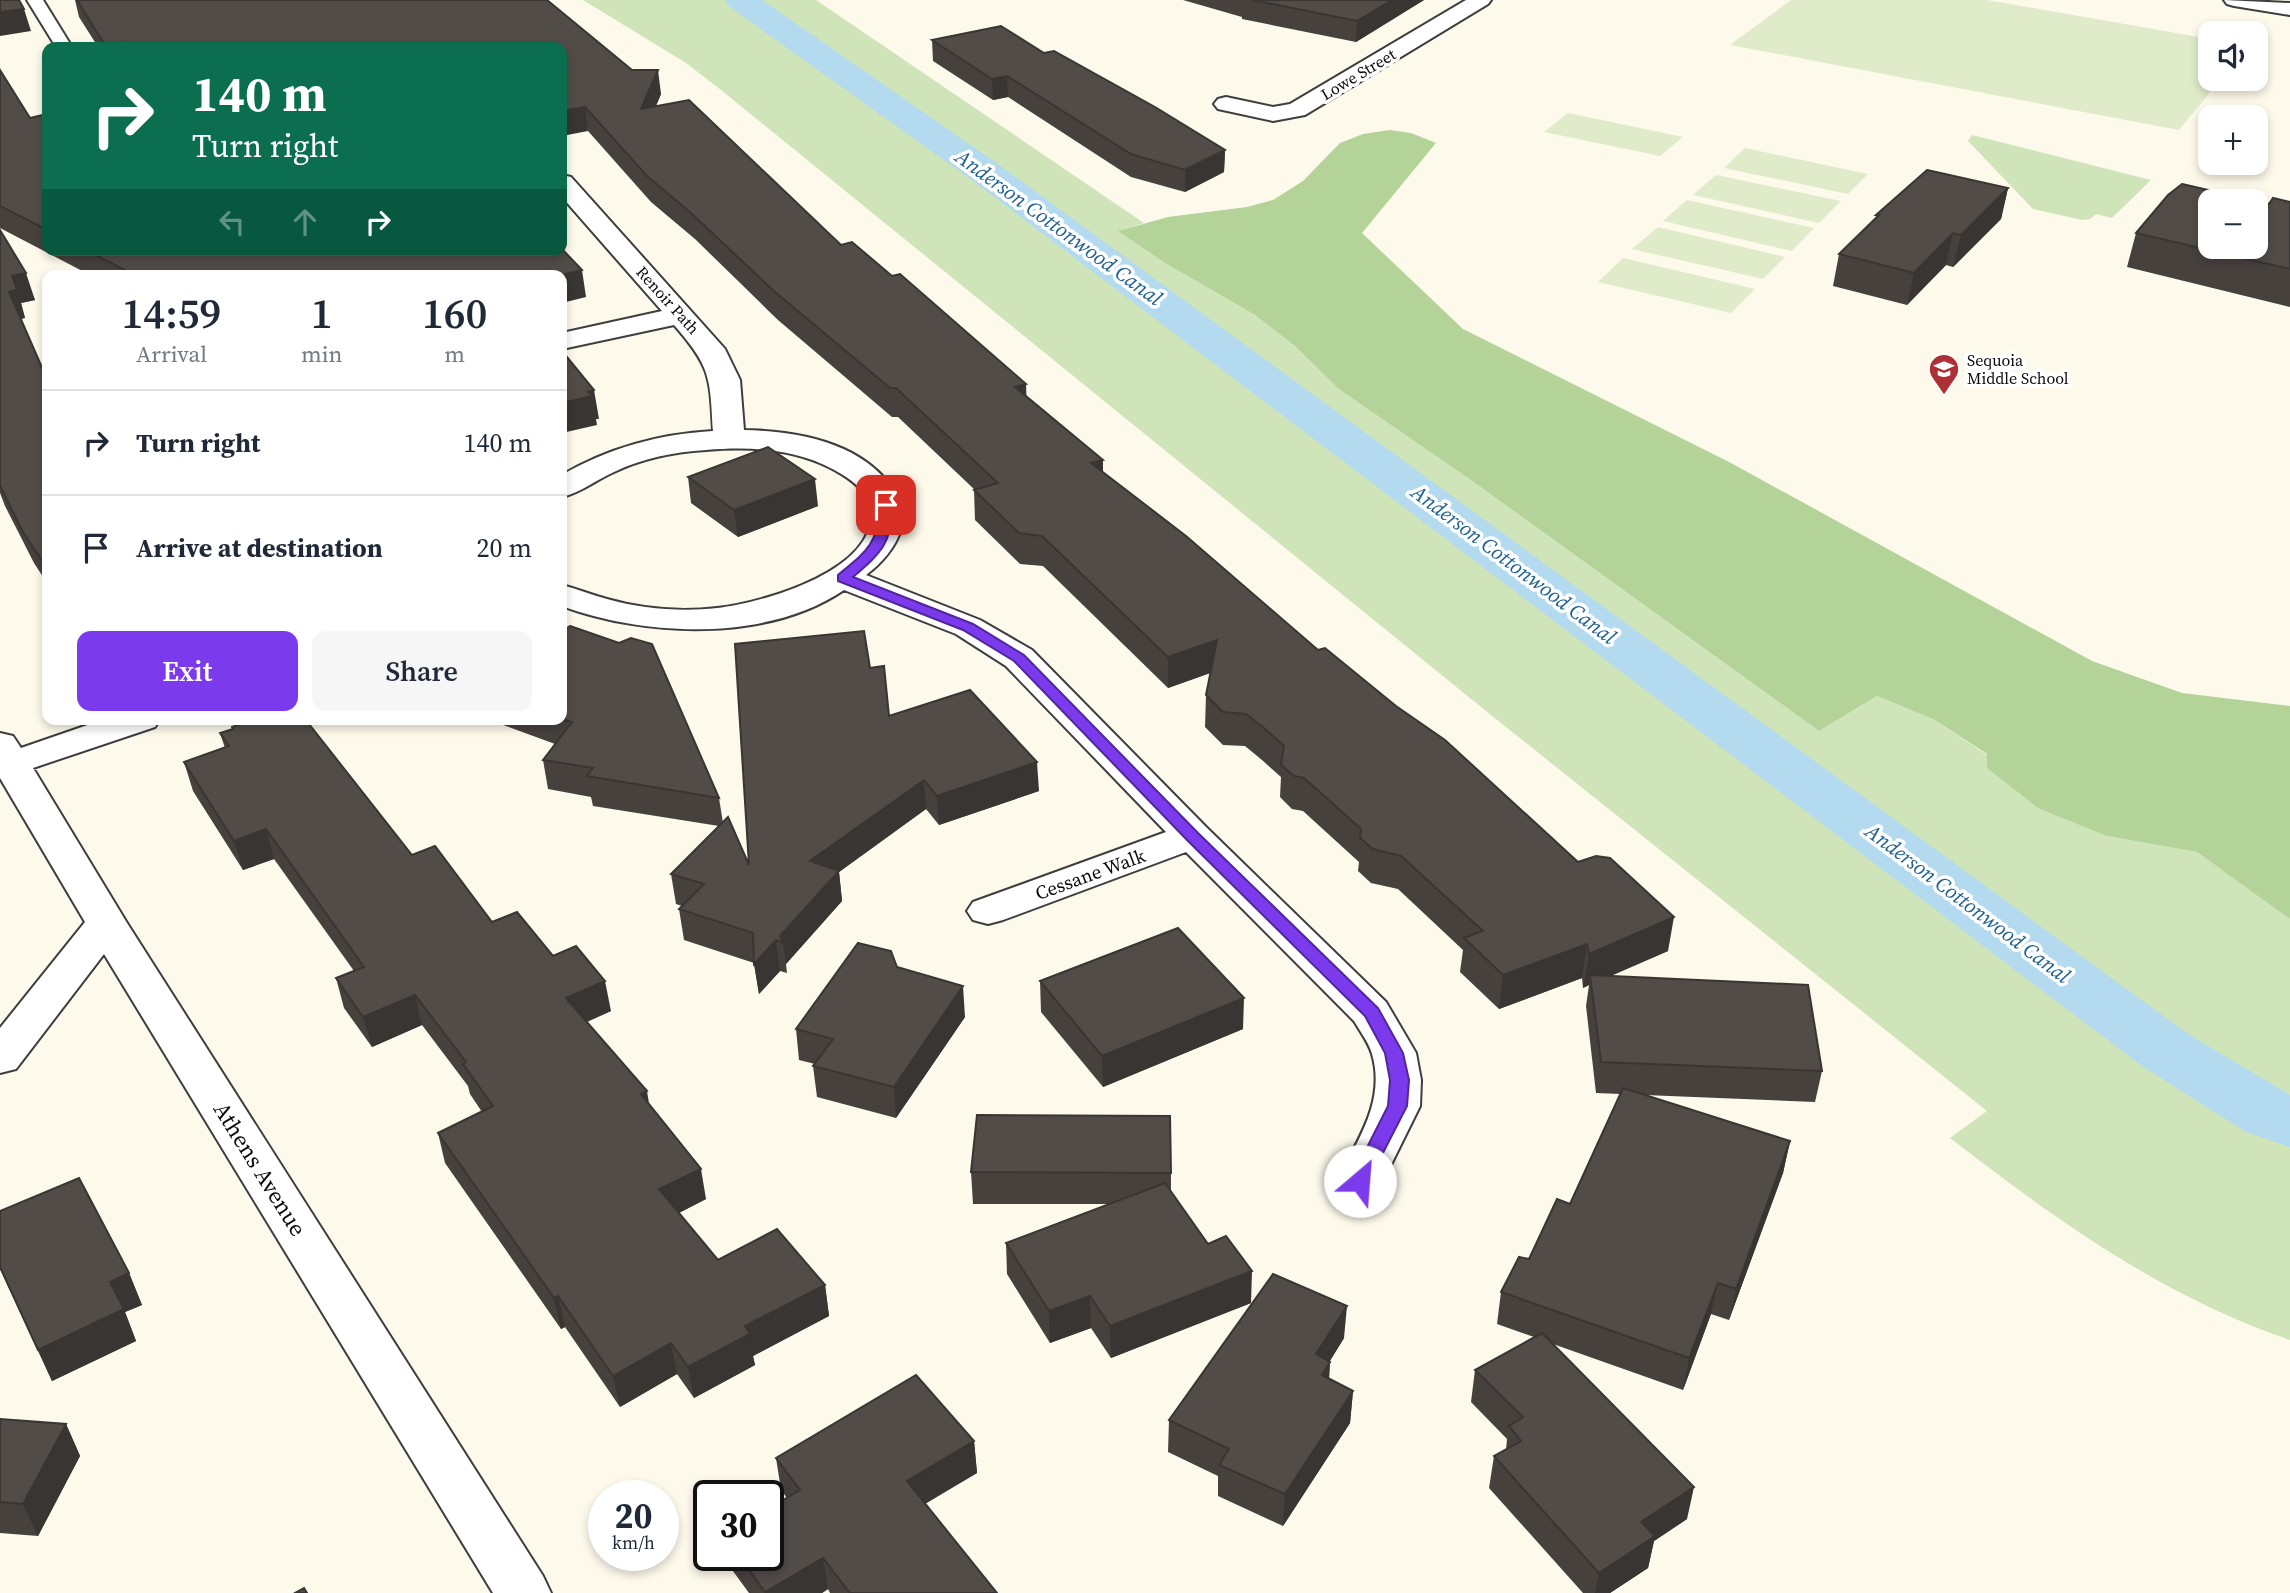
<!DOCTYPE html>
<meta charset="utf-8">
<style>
:root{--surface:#fff;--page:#f6f6f7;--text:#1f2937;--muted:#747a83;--line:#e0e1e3;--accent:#7c3aed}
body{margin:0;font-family:"Source Serif 4",serif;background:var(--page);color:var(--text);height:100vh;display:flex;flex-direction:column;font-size:26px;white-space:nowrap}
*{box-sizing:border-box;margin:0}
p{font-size:23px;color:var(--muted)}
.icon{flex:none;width:38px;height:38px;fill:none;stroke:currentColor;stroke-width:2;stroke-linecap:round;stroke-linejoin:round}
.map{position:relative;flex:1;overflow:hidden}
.sheet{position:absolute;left:42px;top:270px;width:525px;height:455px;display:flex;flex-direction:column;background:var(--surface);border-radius:14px;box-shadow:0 4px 10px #0003}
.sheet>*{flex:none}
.hud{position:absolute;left:42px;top:42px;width:525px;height:214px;border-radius:14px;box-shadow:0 4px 10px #0003;background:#0b6e4f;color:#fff;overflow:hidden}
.buttons{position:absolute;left:2198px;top:21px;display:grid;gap:14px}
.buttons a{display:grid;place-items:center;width:70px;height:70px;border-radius:14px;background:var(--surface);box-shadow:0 4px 10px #0003;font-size:35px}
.speed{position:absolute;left:588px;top:1480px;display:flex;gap:14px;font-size:35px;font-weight:700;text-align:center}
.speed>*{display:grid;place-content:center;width:91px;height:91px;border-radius:50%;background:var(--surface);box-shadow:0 4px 10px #0003;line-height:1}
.speed small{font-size:18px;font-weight:400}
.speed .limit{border:4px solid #111;border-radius:10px;background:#fff;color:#111}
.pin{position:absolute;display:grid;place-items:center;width:60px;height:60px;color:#fff;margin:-30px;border-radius:14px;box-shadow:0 4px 10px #0006}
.me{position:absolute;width:77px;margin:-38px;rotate:27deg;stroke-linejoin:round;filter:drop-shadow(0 0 5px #0008)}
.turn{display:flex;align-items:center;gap:24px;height:147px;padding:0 35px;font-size:32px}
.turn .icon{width:91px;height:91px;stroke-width:2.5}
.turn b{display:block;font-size:49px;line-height:60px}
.lanes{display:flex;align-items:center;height:66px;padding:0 35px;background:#0003;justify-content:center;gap:35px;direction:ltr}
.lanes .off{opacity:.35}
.eta{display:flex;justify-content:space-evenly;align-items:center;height:119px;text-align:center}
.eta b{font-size:42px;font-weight:600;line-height:49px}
.button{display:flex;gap:14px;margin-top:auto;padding:14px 35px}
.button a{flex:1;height:80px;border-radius:14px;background:var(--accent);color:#fff;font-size:28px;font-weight:600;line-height:80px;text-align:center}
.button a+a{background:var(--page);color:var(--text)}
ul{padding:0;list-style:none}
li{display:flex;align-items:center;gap:21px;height:105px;padding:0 35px;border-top:2px solid var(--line)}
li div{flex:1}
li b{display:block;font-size:26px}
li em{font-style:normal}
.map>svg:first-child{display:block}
.green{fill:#cfe4b8}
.forest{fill:#b3d399}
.pitch{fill:#e0ecc9}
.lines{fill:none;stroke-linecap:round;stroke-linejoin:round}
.canal{fill:#b4daf0;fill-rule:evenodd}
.service-casing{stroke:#3e3e3e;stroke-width:4}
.minor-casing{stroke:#3e3e3e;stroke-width:4}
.tertiary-casing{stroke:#3e3e3e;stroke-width:4}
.service{fill:#fff;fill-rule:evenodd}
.minor{fill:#fff;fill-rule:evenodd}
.tertiary{fill:#fff;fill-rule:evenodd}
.wall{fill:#47413e}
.shaded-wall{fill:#393532}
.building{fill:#524c48;stroke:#393532;stroke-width:2;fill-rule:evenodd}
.route{fill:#7c3aed;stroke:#51269a;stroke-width:2}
.labels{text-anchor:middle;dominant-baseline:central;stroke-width:7;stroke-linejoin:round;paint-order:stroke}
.far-street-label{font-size:16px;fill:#0b0b0b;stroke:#fff}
.far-poi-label{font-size:16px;fill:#0b0b0b;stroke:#fff;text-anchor:start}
.street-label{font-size:19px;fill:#0b0b0b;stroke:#fff}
.water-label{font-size:21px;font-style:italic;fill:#206091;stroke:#fff}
.near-street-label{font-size:23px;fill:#0b0b0b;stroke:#fff}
</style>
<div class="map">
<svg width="2290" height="1593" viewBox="0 0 2290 1593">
<rect width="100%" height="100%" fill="#fdf9eb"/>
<path class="green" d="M 583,0 L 816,0 L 1144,223 L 1119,231 L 1165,263 L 1255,315 L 1295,346 L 1340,389 L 1468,478 L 1819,731 L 1877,696 L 1935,720 L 1987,755 L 1987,768 L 2107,836 L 2197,852 L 2283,913 L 2290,919 L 2290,1340 C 2163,1297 2055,1219 1950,1138 L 1987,1111 L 1486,711 L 721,90 L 686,63 Z
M 1972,135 L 2151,180 L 2112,218 L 2096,214 L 2090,219 L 2082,220 L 2033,209 L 1968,141 Z"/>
<path class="forest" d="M 1390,130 L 1411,133 L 1436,143 L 1362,233 L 1463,329 L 1731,463 L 2092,661 L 2182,693 L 2290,706 L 2290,919 L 2197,852 L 2107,836 L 2038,808 L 1987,768 L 1987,754 L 1935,720 L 1877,696 L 1819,731 L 1468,478 L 1339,389 L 1295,346 L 1255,315 L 1165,263 L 1118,231 L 1168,217 L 1247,207 L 1273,200 L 1303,181 L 1340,143 L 1363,134 Z"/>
<path class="pitch" d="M 1791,0 L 1987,0 L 2210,39 L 2210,79 L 2221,79 L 2179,130 L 1730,45 Z
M 1568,113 L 1683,137 L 1660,156 L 1544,132 Z
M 1745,148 L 1868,174 L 1848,194 L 1724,168 Z
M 1716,175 L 1841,201 L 1819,223 L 1693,195 Z
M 1687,200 L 1814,228 L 1792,251 L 1663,221 Z
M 1658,227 L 1785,257 L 1763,279 L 1632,249 Z
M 1623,258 L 1755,289 L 1731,313 L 1598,282 Z"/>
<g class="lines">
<path class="canal" d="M 725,0 L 762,0 L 995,162 L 2188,1034 L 2290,1095 L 2290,1147 L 2246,1132 L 2142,1066 L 969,178 L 730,7 Z"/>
<g class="service-casing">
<path id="service" d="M 27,0 L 43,0 L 72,47 L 56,47 Z"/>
</g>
<g class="minor-casing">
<path id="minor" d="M 1466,0 L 1491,0 L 1488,4 L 1305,115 L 1273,121 L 1218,109 L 1214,104 L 1218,99 L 1226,97 L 1273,107 L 1290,104 Z
M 562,175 L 571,177 L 725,349 L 740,380 L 744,430 C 796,431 861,442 893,489 C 902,501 906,514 901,529 C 896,547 881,564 866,575 L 980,620 L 1032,650 L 1206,827 L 1386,1002 L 1416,1053 L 1421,1080 L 1420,1106 L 1377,1193 L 1360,1198 L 1343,1193 L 1337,1181 C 1357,1141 1386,1101 1372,1054 C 1369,1043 1360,1031 1354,1021 L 1186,852 L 1003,920 L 988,924 L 973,920 L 967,911 L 973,902 L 1166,832 L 1006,666 L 956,634 L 844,590 C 767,642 646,637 562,606 L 562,585 C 577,589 592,595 607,599 C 642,609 682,612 717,608 C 763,603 883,569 870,506 C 867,492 854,482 843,475 C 802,449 754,446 706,450 C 674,452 643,458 614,472 C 596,480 580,493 562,497 L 562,475 C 608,448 660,434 713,431 C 710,377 711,367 674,325 L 562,349 L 562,333 L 662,311 L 562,197 Z
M 105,719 L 160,719 L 155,727 L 33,768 L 127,923 L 543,1576 L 551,1593 L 493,1593 L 104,954 L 16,1069 L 0,1073 L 0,1028 L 85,922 L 0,778 L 0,733 L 13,736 L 21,748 Z"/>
</g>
<g class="tertiary-casing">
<path id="tertiary" d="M 2224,0 L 2290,3 L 2290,15 L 2234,6 L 2227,4 Z"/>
</g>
<use href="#service" class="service"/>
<use href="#minor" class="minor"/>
<use href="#tertiary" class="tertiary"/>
</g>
<path class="wall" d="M 75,0 L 547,0 L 661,94 L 656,106 L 841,245 L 892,276 L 1026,384 L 1026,396 L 1103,473 L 1318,650 L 1668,951 L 1611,976 L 1822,1071 L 1815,1102 L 1645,1095 L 1790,1141 L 1783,1173 L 1729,1320 L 1711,1314 L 1683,1390 L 1553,1344 L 1687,1519 L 1654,1541 L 1648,1568 L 1610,1593 L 1583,1593 L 1489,1488 L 1494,1456 L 1506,1450 L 1507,1439 L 1471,1402 L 1475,1370 L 1534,1337 L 1497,1324 L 1501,1292 L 1529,1259 L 1570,1204 L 1621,1094 L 1596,1093 L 1586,1006 L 1589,985 L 1583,988 L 1582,978 L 1499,1009 L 1460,972 L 1463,950 L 1398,889 L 1371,883 L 1358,871 L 1359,862 L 1303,811 L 1292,809 L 1280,797 L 1281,777 L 1262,760 L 1245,746 L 1223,745 L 1205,727 L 1206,695 L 1210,673 L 1168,688 L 1043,566 L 1020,564 L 975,520 L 974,490 L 975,490 L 898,417 L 892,417 L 778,320 L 695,239 L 651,202 L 588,131 L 562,47 L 98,47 L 79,17 Z
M 1183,0 L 1424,0 L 1356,42 L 1242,19 L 1242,17 Z
M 932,40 L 1044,53 L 1225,150 L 1224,172 L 1185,192 L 1131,177 L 1008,97 L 993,100 L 933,61 Z
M 0,70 L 30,118 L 47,114 L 47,250 L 562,250 L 586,297 L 562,275 L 90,275 L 0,228 Z
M 2008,188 L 2001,219 L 1953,267 L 1946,265 L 1907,305 L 1833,286 L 1839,254 L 1876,218 L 1876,215 Z
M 2290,202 L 2290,307 L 2127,267 L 2136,233 L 2269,204 Z
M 0,230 L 35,300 L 21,303 L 25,318 L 21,319 L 47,379 L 47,583 L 34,563 L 5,506 L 0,493 Z
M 688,477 L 818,506 L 738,537 L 691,503 Z
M 562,631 L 719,798 L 723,823 L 749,865 L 870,668 L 889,716 L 1039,791 L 939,825 L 926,809 L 839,872 L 842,901 L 786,964 L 787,973 L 780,971 L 759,994 L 754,963 L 684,940 L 679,909 L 682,906 L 676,904 L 671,874 L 719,826 L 593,806 L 591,797 L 548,789 L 543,760 L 555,744 L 487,719 L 562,719 Z
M 232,727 L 412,855 L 492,922 L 553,956 L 611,1011 L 587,1022 L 650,1105 L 706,1199 L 679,1213 L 718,1260 L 825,1285 L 829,1316 L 753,1356 L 755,1365 L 694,1398 L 677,1374 L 620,1407 L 565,1327 L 561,1329 L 445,1163 L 438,1133 L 482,1112 L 470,1094 L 468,1086 L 422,1025 L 372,1047 L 344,1008 L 336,978 L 354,971 L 274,859 L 243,870 L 193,791 L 184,762 L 225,748 L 220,733 L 232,729 Z
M 897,967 L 965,1017 L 896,1118 L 817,1097 L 813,1066 L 815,1064 L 799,1060 L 796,1029 Z
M 1040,981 L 1243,1029 L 1103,1087 L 1041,1012 Z
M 971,1172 L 1171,1173 L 1171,1192 L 1251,1303 L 1111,1358 L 1091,1328 L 1050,1343 L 1007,1274 L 1006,1243 L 1109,1204 L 973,1204 Z
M 0,1211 L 129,1273 L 142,1305 L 125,1312 L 136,1341 L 52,1381 L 0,1269 Z
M 1344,1338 L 1330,1361 L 1329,1379 L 1353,1391 L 1350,1423 L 1283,1526 L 1218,1496 L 1218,1476 L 1168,1452 L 1169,1420 Z
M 0,1419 L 66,1424 L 80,1456 L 38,1536 L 0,1533 Z
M 974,1441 L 977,1473 L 925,1503 L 997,1593 L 830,1593 L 828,1589 L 822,1593 L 749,1593 L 730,1567 L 728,1556 L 768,1556 L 787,1498 L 781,1490 L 776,1458 Z"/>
<path class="shaded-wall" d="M 1392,0 L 1424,0 L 1356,42 L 1357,21 Z
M 24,9 L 31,31 L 0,36 L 0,12 Z
M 126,43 L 127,47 L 106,47 Z
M 658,70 L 661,94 L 644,133 L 641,109 Z
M 1007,76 L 1008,97 L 993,100 L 992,79 Z
M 585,107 L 588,131 L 562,136 L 562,111 Z
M 1225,150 L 1224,172 L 1185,192 L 1185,170 Z
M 2008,188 L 2001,219 L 1953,267 L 1961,235 Z
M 1953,233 L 1946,265 L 1907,305 L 1914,273 Z
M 582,270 L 586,297 L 562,303 L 562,275 Z
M 26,273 L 35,300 L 21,303 L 25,318 L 18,319 L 9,292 L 12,276 Z
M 1026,384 L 1027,412 L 1015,387 Z
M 594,390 L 599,419 L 596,419 L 597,425 L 562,433 L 562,403 L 588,392 Z
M 1103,460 L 1103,489 L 1091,463 Z
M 815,479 L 818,506 L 738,537 L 734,510 Z
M 1217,640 L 1216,671 L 1168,688 L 1168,657 Z
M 1037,762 L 1039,791 L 939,825 L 937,796 Z
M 924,780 L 926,809 L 839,872 L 842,901 L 786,964 L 783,943 L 780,936 L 810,861 Z
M 266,829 L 274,859 L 243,870 L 234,841 Z
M 1674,917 L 1668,951 L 1591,984 L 1590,975 L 1589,985 L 1583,988 L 1589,954 Z
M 776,940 L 780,971 L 759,994 L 754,964 Z
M 1587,944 L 1582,978 L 1499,1009 L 1503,975 Z
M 605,981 L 611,1011 L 572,1028 L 566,998 Z
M 963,986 L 965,1017 L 896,1118 L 894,1087 Z
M 415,995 L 422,1025 L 372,1047 L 363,1017 Z
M 1244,998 L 1243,1029 L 1103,1087 L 1102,1056 Z
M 647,1091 L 652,1122 L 641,1094 Z
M 1790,1141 L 1783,1173 L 1729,1320 L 1736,1289 Z
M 701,1169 L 706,1199 L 665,1220 L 659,1189 Z
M 1252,1271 L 1251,1303 L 1111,1358 L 1110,1326 Z
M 129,1273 L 142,1305 L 125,1312 L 136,1341 L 52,1381 L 38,1350 L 110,1282 Z
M 1718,1283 L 1711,1314 L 1683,1390 L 1689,1358 Z
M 825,1285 L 829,1316 L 753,1356 L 755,1365 L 694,1398 L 688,1367 L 745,1326 Z
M 558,1296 L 565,1327 L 561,1329 L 554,1298 Z
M 1090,1296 L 1091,1328 L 1050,1343 L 1049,1311 Z
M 1347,1306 L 1344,1338 L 1314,1386 L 1316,1354 Z
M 671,1343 L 677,1374 L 620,1407 L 613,1376 Z
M 1330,1362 L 1328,1394 L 1322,1375 Z
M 1353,1391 L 1350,1423 L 1283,1526 L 1285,1494 Z
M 66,1424 L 80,1456 L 38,1536 L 23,1504 Z
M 974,1441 L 977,1473 L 910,1513 L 907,1481 Z
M 1694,1487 L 1687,1519 L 1654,1541 L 1648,1568 L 1610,1593 L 1595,1593 L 1599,1573 L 1641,1522 Z
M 823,1558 L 828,1589 L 822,1593 L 766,1593 L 765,1592 Z"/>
<path class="building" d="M 0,0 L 19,0 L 24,9 L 0,12 Z
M 77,0 L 547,0 L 632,70 L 658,70 L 641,109 L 689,100 L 841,245 L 852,242 L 892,276 L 900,274 L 1026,384 L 1015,387 L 1103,460 L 1091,463 L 1186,536 L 1318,650 L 1325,648 L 1396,706 L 1445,740 L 1578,862 L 1596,856 L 1610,858 L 1674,917 L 1589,954 L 1587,944 L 1503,975 L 1464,938 L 1483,931 L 1401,856 L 1373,849 L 1360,838 L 1361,829 L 1304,778 L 1294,776 L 1281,765 L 1284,746 L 1264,728 L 1246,714 L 1223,712 L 1206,695 L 1217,640 L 1168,657 L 1042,536 L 1019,533 L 974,490 L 998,483 L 896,388 L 890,388 L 775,292 L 691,213 L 647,176 L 585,107 L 562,111 L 562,47 L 128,47 L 126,43 L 106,47 Z
M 1252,0 L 1392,0 L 1357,21 Z
M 1001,26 L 1044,53 L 1054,51 L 1155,107 L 1225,150 L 1185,170 L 1131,154 L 1007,76 L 992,79 L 932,40 Z
M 0,70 L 30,118 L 47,114 L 47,230 L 0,206 Z
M 1927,170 L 2008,188 L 1961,235 L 1953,233 L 1914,273 L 1839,254 L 1879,215 L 1876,215 Z
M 2182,184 L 2269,204 L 2273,198 L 2290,202 L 2290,269 L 2136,233 L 2168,195 ZM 2210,201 L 2256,201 L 2256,247 L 2210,247 Z
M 0,230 L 26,273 L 12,276 L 17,290 L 9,292 L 47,379 L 47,568 L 23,532 L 0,486 Z
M 562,249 L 582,270 L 562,275 L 492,275 L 490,272 L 479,275 L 134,275 L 86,250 L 562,250 Z
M 562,351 L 594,390 L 588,392 L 592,396 L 562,403 Z
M 768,447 L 815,479 L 734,510 L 688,477 Z
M 570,626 L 619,643 L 631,638 L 652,644 L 719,798 L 587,776 L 593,768 L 543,760 L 572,722 L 562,719 L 562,631 Z
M 864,631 L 870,668 L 884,666 L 889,716 L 970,690 L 1037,762 L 937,796 L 924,780 L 810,861 L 839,871 L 780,936 L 783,943 L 776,940 L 754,964 L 753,933 L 679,909 L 704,884 L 671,874 L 728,817 L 749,865 L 735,644 Z
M 253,719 L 305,719 L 412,855 L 435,846 L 492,922 L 517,912 L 553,956 L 576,946 L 605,981 L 566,998 L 647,1091 L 641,1094 L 701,1169 L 659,1189 L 718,1260 L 777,1229 L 825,1285 L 745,1326 L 750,1334 L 688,1367 L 671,1343 L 613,1376 L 558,1296 L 554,1298 L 438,1133 L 493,1106 L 463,1064 L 466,1062 L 415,995 L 363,1017 L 336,978 L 364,967 L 266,829 L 234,841 L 184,762 L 229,746 L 220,733 L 233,729 L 232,727 Z
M 1178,928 L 1244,998 L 1102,1056 L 1040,981 Z
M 858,943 L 891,951 L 897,967 L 963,986 L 894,1087 L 813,1066 L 833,1039 L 796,1029 Z
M 1590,975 L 1808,985 L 1822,1071 L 1601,1062 Z
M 1623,1088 L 1790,1141 L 1736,1289 L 1718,1283 L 1689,1358 L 1501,1292 L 1519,1257 L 1529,1259 L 1557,1199 L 1570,1204 Z
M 977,1115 L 1170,1116 L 1171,1173 L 971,1172 Z
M 79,1178 L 129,1273 L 110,1282 L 124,1309 L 38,1350 L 0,1267 L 0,1211 Z
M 1165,1183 L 1208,1244 L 1226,1236 L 1252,1271 L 1110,1326 L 1090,1296 L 1049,1311 L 1006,1243 Z
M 1273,1274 L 1347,1306 L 1316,1354 L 1330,1362 L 1322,1375 L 1353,1391 L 1285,1494 L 1219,1465 L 1229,1449 L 1169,1420 Z
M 1542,1333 L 1694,1487 L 1641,1522 L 1655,1536 L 1599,1573 L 1494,1456 L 1521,1441 L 1509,1426 L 1523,1417 L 1475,1370 Z
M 916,1375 L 974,1441 L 907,1481 L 997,1593 L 850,1593 L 823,1558 L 765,1592 L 739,1556 L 768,1556 L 768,1509 L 800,1490 L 776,1458 Z
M 0,1419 L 66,1424 L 23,1504 L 0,1502 Z
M 304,1588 L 307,1593 L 295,1593 Z"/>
<path class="route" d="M 886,501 L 893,505 C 892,543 881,553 853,577 L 973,624 L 1024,655 L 1198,833 L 1378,1008 L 1403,1053 L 1409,1080 L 1407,1106 L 1366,1186 L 1353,1186 L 1350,1181 L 1388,1106 L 1390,1080 L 1385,1053 L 1365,1016 L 1187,840 L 1014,661 L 963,630 L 838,581 L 838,575 C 867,551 878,544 880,505 Z"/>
<defs>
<g id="school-pin" transform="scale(1.575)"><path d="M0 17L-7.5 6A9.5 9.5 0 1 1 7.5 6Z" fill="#ae3036" stroke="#fff"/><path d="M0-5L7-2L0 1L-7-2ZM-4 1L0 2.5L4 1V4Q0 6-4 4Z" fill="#fff"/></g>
</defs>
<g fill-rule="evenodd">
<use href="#school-pin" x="1944" y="369"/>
</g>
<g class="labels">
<g class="far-street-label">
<text transform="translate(1358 74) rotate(-31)">Lowe Street</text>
<text transform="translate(668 300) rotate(48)">Renoir Path</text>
</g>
<g class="far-poi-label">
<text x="1967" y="360">Sequoia<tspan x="1967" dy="18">Middle School</tspan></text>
</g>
<g class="street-label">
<text transform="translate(1090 874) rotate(-20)">Cessane Walk</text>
</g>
<g class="water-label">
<text transform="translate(1059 227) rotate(36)">Anderson Cottonwood Canal</text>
<text transform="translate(1514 564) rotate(37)">Anderson Cottonwood Canal</text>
<text transform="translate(1968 903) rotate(37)">Anderson Cottonwood Canal</text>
</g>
<g class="near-street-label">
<text transform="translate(260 1169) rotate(58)">Athens Avenue</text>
</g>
</g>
</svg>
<div class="buttons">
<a><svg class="icon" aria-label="sound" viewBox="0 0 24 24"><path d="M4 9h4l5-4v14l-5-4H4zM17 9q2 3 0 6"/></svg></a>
<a>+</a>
<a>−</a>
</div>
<div class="speed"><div>20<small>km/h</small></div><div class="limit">30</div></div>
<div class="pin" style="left:886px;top:505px;background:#d93025"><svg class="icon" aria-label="arrive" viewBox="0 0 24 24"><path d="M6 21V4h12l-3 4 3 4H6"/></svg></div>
<svg class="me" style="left:1360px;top:1181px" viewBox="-20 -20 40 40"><circle r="19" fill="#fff"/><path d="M0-13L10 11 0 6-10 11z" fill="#7c3aed"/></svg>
<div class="hud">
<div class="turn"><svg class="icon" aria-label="right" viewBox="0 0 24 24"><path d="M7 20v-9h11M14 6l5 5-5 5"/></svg><div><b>140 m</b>Turn right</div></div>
<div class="lanes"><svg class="icon off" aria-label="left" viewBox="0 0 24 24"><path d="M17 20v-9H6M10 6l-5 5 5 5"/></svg><svg class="icon off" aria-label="ahead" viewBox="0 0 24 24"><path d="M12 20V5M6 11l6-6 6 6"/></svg><svg class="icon" aria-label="right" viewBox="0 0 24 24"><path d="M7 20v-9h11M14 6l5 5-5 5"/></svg></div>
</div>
<section class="sheet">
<div class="eta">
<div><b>14:59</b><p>Arrival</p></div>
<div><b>1</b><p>min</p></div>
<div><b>160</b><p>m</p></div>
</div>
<ul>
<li><svg class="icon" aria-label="right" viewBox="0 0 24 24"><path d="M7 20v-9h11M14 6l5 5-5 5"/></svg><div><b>Turn right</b></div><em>140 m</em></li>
<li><svg class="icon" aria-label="arrive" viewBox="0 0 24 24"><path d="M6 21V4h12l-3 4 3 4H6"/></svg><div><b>Arrive at destination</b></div><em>20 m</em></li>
</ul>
<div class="button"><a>Exit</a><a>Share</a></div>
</section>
</div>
